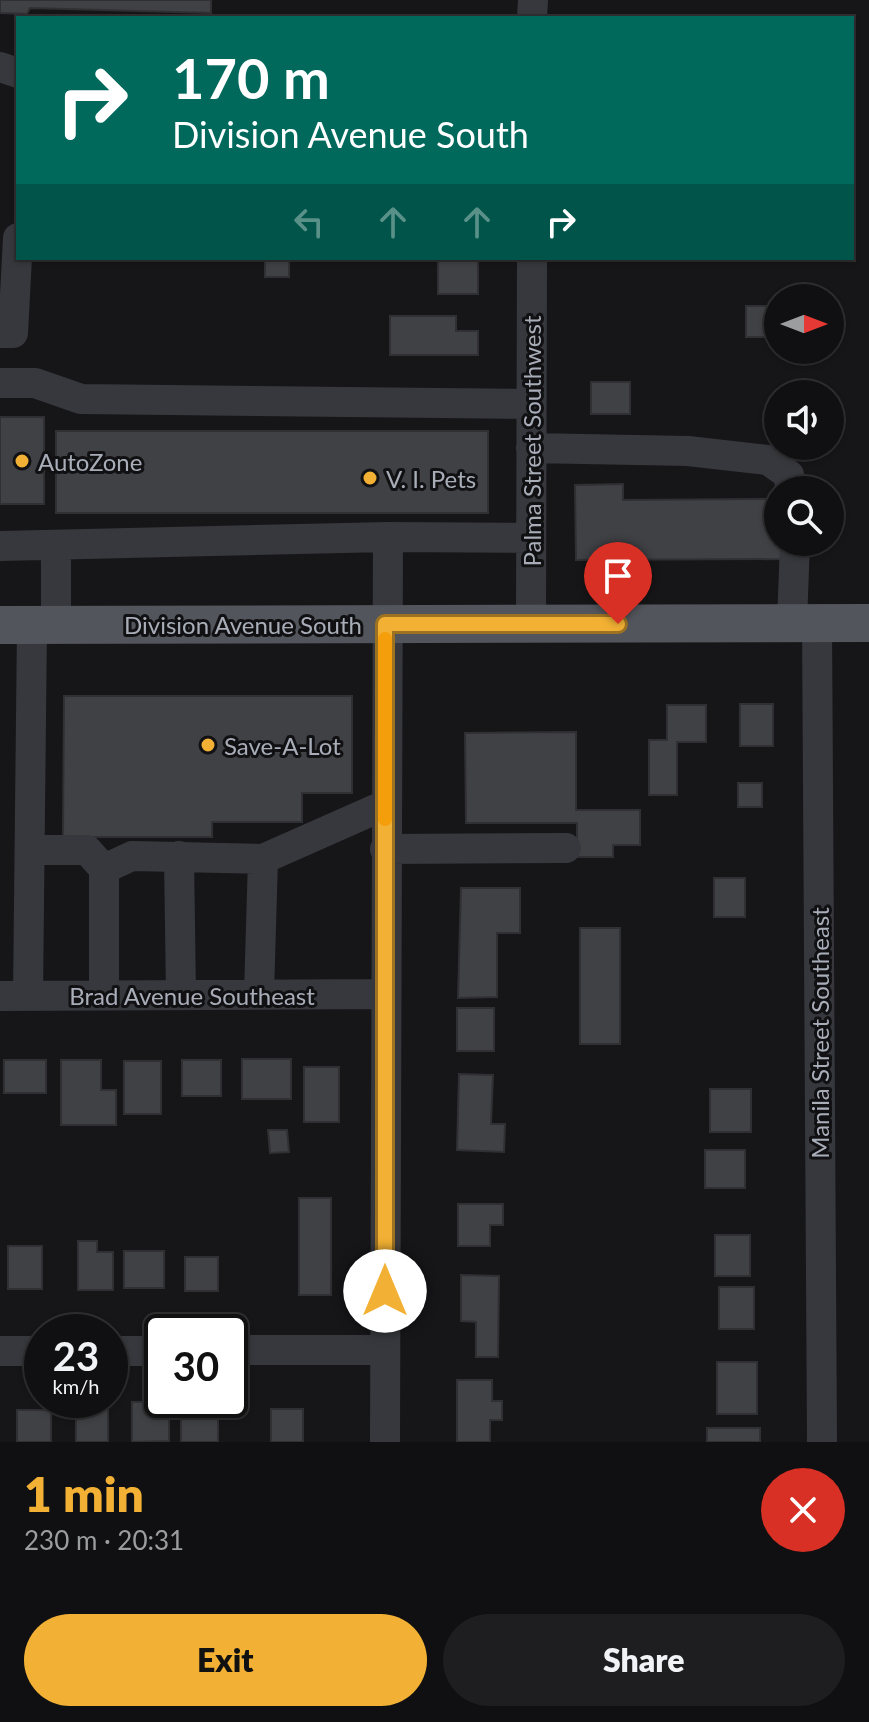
<!DOCTYPE html>
<meta charset="utf-8">
<style>
:root{--surface:#101012;--page:#1e1e20;--text:#f1f3f6;--muted:#9c9d9f;--line:#303032;--accent:#f2b134}
body{margin:0;font-family:Lato,sans-serif;background:var(--page);color:var(--text);height:100vh;display:flex;flex-direction:column;font-size:30px;white-space:nowrap}
*{box-sizing:border-box;margin:0}
p{font-size:26px;color:var(--muted)}
.icon{flex:none;width:44px;height:44px;fill:none;stroke:currentColor;stroke-width:2;stroke-linecap:round;stroke-linejoin:round}
.map{position:relative;height:1442px;overflow:hidden}
.sheet{display:flex;flex-direction:column;background:var(--surface);flex:1}
.sheet>*{flex:none}
.guide{position:absolute;left:16px;top:16px;width:838px;height:244px;border-radius:0px;box-shadow:0 2px 6px #0004,0 0 0 2px var(--line);background:#00695c;color:#fff;overflow:hidden}
.needle{width:52px;rotate:90deg}
.buttons{position:absolute;left:764px;top:284px;display:grid;gap:16px}
.buttons a{display:grid;place-items:center;width:80px;height:80px;border-radius:50%;background:var(--surface);box-shadow:0 2px 6px #0004,0 0 0 2px var(--line);font-size:40px}
.speed{position:absolute;left:24px;top:1314px;display:flex;gap:16px;font-size:40px;font-weight:700;text-align:center}
.speed>*{display:grid;place-content:center;width:104px;height:104px;border-radius:50%;background:var(--surface);box-shadow:0 2px 6px #0004,0 0 0 2px var(--line);line-height:1}
.speed small{font-size:20px;font-weight:400}
.speed .limit{border:4px solid #111;border-radius:12px;background:#fff;color:#111}
.pin{position:absolute;display:grid;place-items:center;width:68px;height:68px;color:#fff;margin:-82px -34px;border-radius:50% 50% 50% 0;rotate:-45deg;box-shadow:0 0 8px #0007}
.pin .icon{rotate:45deg}
.me{position:absolute;width:88px;margin:-44px;rotate:0deg;stroke-linejoin:round;filter:drop-shadow(0 0 6px #0008)}
.turn{display:flex;align-items:center;gap:28px;height:168px;padding:0 24px;font-size:36px}
.turn .icon{width:104px;height:104px;stroke-width:2.5}
.turn b{display:block;font-size:56px;line-height:68px}
.lanes{display:flex;align-items:center;height:76px;padding:0 24px;background:#0003;justify-content:center;gap:40px;direction:ltr}
.lanes .off{opacity:.35}
.round{display:grid;place-items:center;flex:none;width:84px;height:84px;border-radius:42px;background:var(--page)}
.head{display:flex;align-items:center;justify-content:space-between;height:136px;padding:0 24px}
h1{font-size:48px;font-weight:800;line-height:60px;color:var(--accent)}
.primary-button{display:flex;gap:16px;margin-top:auto;padding:16px 24px}
.primary-button a{flex:1;height:92px;border-radius:48px;background:var(--accent);color:#111;font-size:32px;font-weight:800;line-height:92px;text-align:center}
.primary-button a+a{background:var(--page);color:var(--text)}
.map>svg:first-child{display:block}
.building{fill:#404145;stroke:#303034;stroke-width:2}
.lines{fill:none;stroke-linecap:round;stroke-linejoin:round}
.minor{stroke:#37383d;stroke-width:30}
.major{stroke:#53555c;stroke-width:38}
.route-casing{stroke:#9d7322;stroke-width:20}
.route{stroke:#f2b134;stroke-width:14}
.slow{stroke:#f59e0b;stroke-width:14}
.poi-dot{fill:#f2b134;stroke:#111113;stroke-width:3}
.labels{text-anchor:middle;dominant-baseline:central;stroke-width:6;stroke-linejoin:round;paint-order:stroke}
.street-label{font-size:24px;fill:#a8adb8;stroke:#111113}
.poi-label{font-size:24px;fill:#a8adb8;stroke:#111113;text-anchor:start}
</style>
<div class="map">
<svg width="869" height="1442" viewBox="0 0 869 1442">
<rect width="100%" height="100%" fill="#161618"/>
<path class="building" d="M 0,0 L 211,0 L 211,13 L 30,8 L 27,14 L 0,13 Z
M 265,258 L 289,258 L 289,277 L 265,277 Z
M 438,258 L 478,258 L 478,294 L 438,294 Z
M 746,306 L 778,306 L 778,337 L 746,337 Z
M 390,316 L 456,316 L 456,331 L 478,331 L 478,355 L 390,355 Z
M 591,382 L 630,382 L 630,414 L 591,414 Z
M 0,417 L 44,417 L 44,504 L 0,504 Z
M 56,431 L 488,431 L 488,513 L 56,513 Z
M 623,484 L 623,500 L 778,499 L 778,542 L 789,542 L 789,559 L 576,560 L 575,485 Z
M 64,696 L 352,696 L 352,793 L 302,793 L 302,822 L 212,822 L 212,837 L 63,837 Z
M 740,704 L 773,704 L 773,746 L 740,746 Z
M 667,705 L 706,705 L 706,742 L 677,742 L 677,795 L 649,795 L 649,740 L 667,740 Z
M 576,732 L 576,810 L 640,810 L 640,845 L 613,845 L 613,857 L 577,857 L 577,823 L 466,823 L 465,733 Z
M 738,783 L 762,783 L 762,807 L 738,807 Z
M 714,878 L 745,878 L 745,917 L 714,917 Z
M 461,888 L 520,888 L 520,933 L 497,933 L 497,997 L 458,998 Z
M 580,928 L 620,928 L 620,1044 L 580,1044 Z
M 457,1008 L 494,1008 L 494,1051 L 457,1051 Z
M 242,1059 L 291,1059 L 291,1099 L 242,1099 Z
M 4,1060 L 46,1060 L 46,1093 L 4,1093 Z
M 61,1060 L 101,1060 L 101,1090 L 116,1090 L 116,1125 L 61,1125 Z
M 182,1060 L 221,1060 L 221,1096 L 182,1096 Z
M 124,1061 L 161,1061 L 161,1114 L 124,1114 Z
M 304,1067 L 339,1067 L 339,1122 L 304,1122 Z
M 459,1074 L 493,1075 L 491,1124 L 505,1124 L 504,1152 L 457,1150 Z
M 710,1089 L 751,1089 L 751,1132 L 710,1132 Z
M 268,1130 L 287,1130 L 289,1152 L 270,1153 Z
M 705,1150 L 745,1150 L 745,1188 L 705,1188 Z
M 299,1198 L 331,1198 L 331,1295 L 299,1295 Z
M 458,1204 L 503,1204 L 503,1225 L 490,1225 L 490,1246 L 458,1246 Z
M 715,1235 L 750,1235 L 750,1276 L 715,1276 Z
M 78,1241 L 97,1241 L 97,1252 L 113,1252 L 113,1290 L 78,1290 Z
M 8,1246 L 42,1246 L 42,1289 L 8,1289 Z
M 124,1251 L 164,1251 L 164,1288 L 124,1288 Z
M 185,1257 L 218,1257 L 218,1291 L 185,1291 Z
M 461,1275 L 499,1276 L 498,1357 L 476,1357 L 476,1322 L 461,1321 Z
M 719,1287 L 754,1287 L 754,1329 L 719,1329 Z
M 717,1362 L 757,1362 L 757,1414 L 717,1414 Z
M 457,1380 L 492,1380 L 492,1401 L 502,1401 L 502,1420 L 490,1420 L 490,1442 L 457,1442 Z
M 132,1402 L 169,1402 L 169,1441 L 132,1442 Z
M 76,1403 L 108,1403 L 108,1442 L 76,1442 Z
M 181,1404 L 218,1404 L 218,1442 L 181,1442 Z
M 271,1409 L 303,1409 L 303,1442 L 271,1442 Z
M 17,1410 L 51,1410 L 51,1442 L 17,1442 Z
M 707,1428 L 760,1428 L 760,1442 L 707,1442 Z"/>
<g class="lines">
<path class="minor" d="M 532,18 L 533,0
M 0,67 L 18,73
M 0,333 L 13,333 L 18,238
M 0,383 L 35,383 L 81,399 L 531,404
M 531,448 L 688,451 L 768,460 L 789,475 L 790,490
M 56,545 L 56,625
M 0,546 L 388,537 L 531,538
M 792,623 L 795,542
M 817,623 L 822,1442
M 531,624 L 532,258
M 385,849 L 566,848
M 30,850 L 87,850 L 104,869 L 104,995
M 179,856 L 181,995
M 104,869 L 132,856 L 263,859
M 259,994 L 263,859 L 385,805
M 0,996 L 385,994
M 28,996 L 32,625
M 230,1350 L 385,1350
M 0,1351 L 42,1351
M 110,1351 L 162,1351
M 385,1442 L 388,537"/>
<path class="major" d="M 0,625 L 869,623"/>
</g>
<g class="lines">
<g class="route-casing">
<path id="route" d="M 385,1291 L 385,624 L 618,624"/>
</g>
<use href="#route" class="route"/>
<path class="slow" d="M 385,639 L 385,819"/>
</g>
<g class="poi-dot">
<circle cx="22" cy="461" r="8"/>
<circle cx="370" cy="478" r="8"/>
<circle cx="208" cy="745" r="8"/>
</g>
<g class="labels">
<g class="street-label">
<text transform="translate(531 441) rotate(-90)">Palma Street Southwest</text>
<text x="243" y="624">Division Avenue South</text>
<text x="192" y="995">Brad Avenue Southeast</text>
<text transform="translate(819 1033) rotate(-90)">Manila Street Southeast</text>
</g>
<g class="poi-label">
<text x="38" y="461">AutoZone</text>
<text x="386" y="478">V. I. Pets</text>
<text x="224" y="745">Save-A-Lot</text>
</g>
</g>
</svg>
<div class="buttons">
<a><svg class="needle" viewBox="-14 -14 28 28"><path d="M0-13l5 13h-10z" fill="#e53935"/><path d="M0 13l5-13h-10z" fill="#9c9d9f"/></svg></a>
<a><svg class="icon" aria-label="sound" viewBox="0 0 24 24"><path d="M4 9h4l5-4v14l-5-4H4zM17 9q2 3 0 6"/></svg></a>
<a><svg class="icon" aria-label="search" viewBox="0 0 24 24"><circle cx="10" cy="10" r="6"/><path d="M15 15l6 6"/></svg></a>
</div>
<div class="speed"><div>23<small>km/h</small></div><div class="limit">30</div></div>
<div class="pin" style="left:618px;top:624px;background:#d93025"><svg class="icon" aria-label="arrive" viewBox="0 0 24 24"><path d="M6 21V4h12l-3 4 3 4H6"/></svg></div>
<svg class="me" style="left:385px;top:1291px" viewBox="-20 -20 40 40"><circle r="19" fill="#fff"/><path d="M0-13L10 11 0 6-10 11z" fill="#f2b134"/></svg>
<div class="guide">
<div class="turn"><svg class="icon" aria-label="right" viewBox="0 0 24 24"><path d="M7 20v-9h11M14 6l5 5-5 5"/></svg><div><b>170 m</b>Division Avenue South</div></div>
<div class="lanes"><svg class="icon off" aria-label="left" viewBox="0 0 24 24"><path d="M17 20v-9H6M10 6l-5 5 5 5"/></svg><svg class="icon off" aria-label="ahead" viewBox="0 0 24 24"><path d="M12 20V5M6 11l6-6 6 6"/></svg><svg class="icon off" aria-label="ahead" viewBox="0 0 24 24"><path d="M12 20V5M6 11l6-6 6 6"/></svg><svg class="icon" aria-label="right" viewBox="0 0 24 24"><path d="M7 20v-9h11M14 6l5 5-5 5"/></svg></div>
</div>
</div>
<section class="sheet">
<div class="head"><div><h1>1 min</h1><p>230 m · 20:31</p></div><a class="round" style="background:#d93025;color:#fff"><svg class="icon" aria-label="close" viewBox="0 0 24 24"><path d="M6 6l12 12M18 6L6 18"/></svg></a></div>
<div class="primary-button"><a>Exit</a><a>Share</a></div>
</section>
